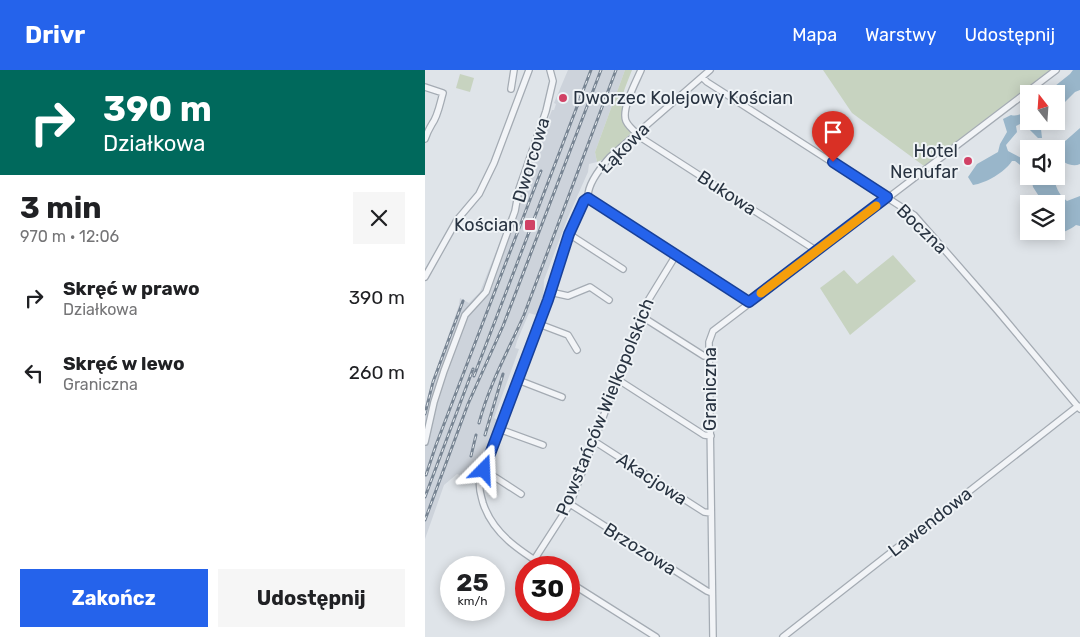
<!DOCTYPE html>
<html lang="pl">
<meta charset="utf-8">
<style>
:root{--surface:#fff;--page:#f6f6f6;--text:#202124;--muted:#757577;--accent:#2563eb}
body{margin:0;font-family:Rubik,sans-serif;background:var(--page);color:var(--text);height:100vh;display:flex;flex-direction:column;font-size:19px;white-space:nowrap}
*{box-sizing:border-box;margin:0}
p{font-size:16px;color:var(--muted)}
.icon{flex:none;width:28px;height:28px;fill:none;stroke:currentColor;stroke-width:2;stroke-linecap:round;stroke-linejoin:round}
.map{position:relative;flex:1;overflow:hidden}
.sheet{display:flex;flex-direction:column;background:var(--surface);width:425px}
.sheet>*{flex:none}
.top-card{background:#00695c;color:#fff;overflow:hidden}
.needle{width:32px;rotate:343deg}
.controls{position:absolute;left:595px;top:15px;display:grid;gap:10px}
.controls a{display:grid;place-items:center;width:45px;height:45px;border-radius:0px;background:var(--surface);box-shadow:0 2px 12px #0003;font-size:25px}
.speed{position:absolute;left:15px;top:486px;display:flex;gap:10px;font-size:25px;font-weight:700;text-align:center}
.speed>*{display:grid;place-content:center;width:65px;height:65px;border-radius:50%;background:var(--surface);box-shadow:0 2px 12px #0003;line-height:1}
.speed small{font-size:12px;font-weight:400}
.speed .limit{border:8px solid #d22;background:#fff;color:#111}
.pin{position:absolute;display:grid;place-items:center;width:42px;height:42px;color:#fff;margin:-51px -21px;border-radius:50% 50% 50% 0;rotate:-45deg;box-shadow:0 0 5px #0007}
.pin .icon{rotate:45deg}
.me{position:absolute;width:55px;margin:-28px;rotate:21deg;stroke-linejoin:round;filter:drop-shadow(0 0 4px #0008)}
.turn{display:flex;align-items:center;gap:18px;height:105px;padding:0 20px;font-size:22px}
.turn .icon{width:65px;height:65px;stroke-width:2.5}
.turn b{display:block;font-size:35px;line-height:42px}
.round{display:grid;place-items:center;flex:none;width:52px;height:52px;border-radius:0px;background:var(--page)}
.summary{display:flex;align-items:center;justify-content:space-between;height:85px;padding:0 20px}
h1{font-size:30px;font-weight:700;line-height:38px}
.button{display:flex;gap:10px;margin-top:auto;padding:10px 20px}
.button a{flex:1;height:58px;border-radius:0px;background:var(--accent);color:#fff;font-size:20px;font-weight:700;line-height:58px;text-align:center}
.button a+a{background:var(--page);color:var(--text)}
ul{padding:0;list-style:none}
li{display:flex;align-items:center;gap:15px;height:75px;padding:0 20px}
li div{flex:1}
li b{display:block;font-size:19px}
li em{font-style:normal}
header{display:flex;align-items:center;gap:30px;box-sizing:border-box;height:70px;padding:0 25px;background:var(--accent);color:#fff}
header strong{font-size:24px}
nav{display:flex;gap:28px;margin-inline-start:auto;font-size:18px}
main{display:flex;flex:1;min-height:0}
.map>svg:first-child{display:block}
.built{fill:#cdd3db}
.green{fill:#c7d3c0}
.water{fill:#99b6ca}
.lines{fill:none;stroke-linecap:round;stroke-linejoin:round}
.minor-casing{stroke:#a4abb3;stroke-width:8}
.minor{stroke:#f2f4f7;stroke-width:5.5}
.rail-casing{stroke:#788593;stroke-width:3}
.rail{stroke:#eff3f6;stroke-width:1;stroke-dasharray:4;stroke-linecap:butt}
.route-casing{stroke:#184099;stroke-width:12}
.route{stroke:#2563eb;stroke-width:9}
.slow{stroke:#f59e0b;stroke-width:9}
.poi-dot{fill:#d14165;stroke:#eff3f6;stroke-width:2}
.labels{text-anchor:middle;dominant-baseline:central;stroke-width:4;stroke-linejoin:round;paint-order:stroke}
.poi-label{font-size:18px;fill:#283341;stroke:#eff3f6;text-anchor:end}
.street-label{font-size:18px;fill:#283341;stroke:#eff3f6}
</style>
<header>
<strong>Drivr</strong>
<nav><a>Mapa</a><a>Warstwy</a><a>Udostępnij</a></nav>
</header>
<main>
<section class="sheet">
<div class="top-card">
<div class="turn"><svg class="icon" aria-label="right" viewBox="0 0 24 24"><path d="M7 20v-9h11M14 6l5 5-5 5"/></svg><div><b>390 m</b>Działkowa</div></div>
</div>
<div class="summary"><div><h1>3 min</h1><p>970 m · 12:06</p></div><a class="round"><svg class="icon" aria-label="close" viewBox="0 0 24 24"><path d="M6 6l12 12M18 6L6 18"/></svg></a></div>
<ul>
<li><svg class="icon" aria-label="right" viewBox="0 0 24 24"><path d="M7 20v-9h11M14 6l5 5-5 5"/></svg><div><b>Skręć w prawo</b><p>Działkowa</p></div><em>390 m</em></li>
<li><svg class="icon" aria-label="left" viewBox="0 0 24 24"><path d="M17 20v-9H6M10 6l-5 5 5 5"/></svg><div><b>Skręć w lewo</b><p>Graniczna</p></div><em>260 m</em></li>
</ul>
<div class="button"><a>Zakończ</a><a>Udostępnij</a></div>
</section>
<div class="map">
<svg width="655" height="567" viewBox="0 0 655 567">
<rect width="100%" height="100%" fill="#dfe4e9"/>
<path class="built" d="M 143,0 L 200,0 L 170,82 L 172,92 L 164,94 L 163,102 L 143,147 L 119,210 L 118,230 L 113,244 L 111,245 L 104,243 L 92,271 L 90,278 L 94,279 L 69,348 L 73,350 L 50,409 L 47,410 L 32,404 L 19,415 L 0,469 L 0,336 L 6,315 L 34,235 L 35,228 L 44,233 L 55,222 L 88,139 L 91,119 L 116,48 L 123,50 L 127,40 L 129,40 L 131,34 L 129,33 Z"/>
<path class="green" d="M 200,0 L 207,0 C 196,28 191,35 207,62 L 179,89 L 172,92 L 170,82 Z
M 398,0 L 625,0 L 499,96 L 427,43 Z
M 35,4 L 49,8 L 45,22 L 31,18 Z
M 468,185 L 491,211 L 425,265 L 395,218 L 419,200 L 432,214 Z"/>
<path class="water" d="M 648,0 L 655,0 L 655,20 L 650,22 L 631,41 L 631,24 L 620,24 L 645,4 Z
M 604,38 L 604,51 L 620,51 L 616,59 L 617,68 L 613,68 L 600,55 L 595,54 L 591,56 L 592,62 L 581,75 L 583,81 L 604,92 L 604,102 L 590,91 L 587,91 C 579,103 561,113 548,115 L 543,107 L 552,94 L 573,82 L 575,74 L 582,62 L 578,49 L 586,45 C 593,47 599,43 604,38 Z
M 655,58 L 655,94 C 647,98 638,92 631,87 L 631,79 L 624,79 L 622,76 L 630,73 L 638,73 Z
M 606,106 L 628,106 C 631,116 633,125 642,131 L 655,126 L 655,156 L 651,155 C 643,161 634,165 625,162 L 631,161 L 631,147 L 637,139 L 635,134 L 631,132 L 617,131 L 608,117 Z"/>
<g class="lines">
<g class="minor-casing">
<path id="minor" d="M 216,0 C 211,12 196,39 201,51 C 204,58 212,63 218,69 L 392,181
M 277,7 L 282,12 L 489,145 L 572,240 L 655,339
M 0,17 L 18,23 C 15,33 13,46 7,54 C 4,59 2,63 0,69
M 86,19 L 89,0
M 163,128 L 324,232
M 144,164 L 198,199
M 0,207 L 32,150 L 54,124 L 69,93 L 104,0
M 125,222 L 143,226 L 165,217 L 184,230
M 216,246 L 279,286 L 285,286
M 114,254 L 143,265 L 152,280
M 192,309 L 279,365 L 286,366
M 93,310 L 137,327
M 74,359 L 118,375
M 169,371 L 279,442 L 286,443
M 0,372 L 9,332 L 19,301 L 40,245 L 61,222 L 90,141 L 94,119 L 121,41 L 128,11 L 125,0
M 59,400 L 96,424
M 145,434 L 282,521 L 287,523
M 109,490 L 145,434 L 221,234 L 251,185
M 122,498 C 95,481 68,464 58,433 C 56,425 53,418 55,410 L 123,230 L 144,164 L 159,131 L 163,128 C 162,114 176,97 185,87 L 285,0
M 144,512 L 231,567
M 288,567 L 284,272 L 288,261 L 631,0
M 358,567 L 653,336"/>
</g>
<use href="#minor" class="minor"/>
<g class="rail-casing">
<path id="rail" d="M 49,306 L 166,0
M 0,344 L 8,312 L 38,231
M 54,353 C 64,315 83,281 99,245 L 191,0
M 60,365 L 78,304
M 46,386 L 51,365
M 1,405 L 11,375 L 116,101
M 0,427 L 48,299
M 0,450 L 43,334 L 78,256 L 176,0"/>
</g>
<use href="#rail" class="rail"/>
</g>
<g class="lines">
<g class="route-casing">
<path id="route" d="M 59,400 L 123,230 L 144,164 L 159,131 L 163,128 L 324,232 L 462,127 L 408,92"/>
</g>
<use href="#route" class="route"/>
<path class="slow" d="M 336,223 L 451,136"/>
</g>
<g class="poi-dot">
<circle cx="138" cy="28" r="5"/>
<circle cx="543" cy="91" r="5"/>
<rect x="99" y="149" width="12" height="12" rx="2.5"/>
</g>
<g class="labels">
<g class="poi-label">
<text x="148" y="28" text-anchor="start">Dworzec Kolejowy Kościan</text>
<text x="533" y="81">Hotel<tspan x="533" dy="21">Nenufar</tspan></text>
<text x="94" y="155">Kościan</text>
</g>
<g class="street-label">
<text transform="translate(199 78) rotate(-45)">Łąkowa</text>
<text transform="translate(106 90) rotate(-73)">Dworcowa</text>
<text transform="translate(302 123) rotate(33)">Bukowa</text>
<text transform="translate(497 159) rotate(44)">Boczna</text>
<text transform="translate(285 319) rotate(-90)">Graniczna</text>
<text transform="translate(180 337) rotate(-68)">Powstańców Wielkopolskich</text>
<text transform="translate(227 409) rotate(33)">Akacjowa</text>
<text transform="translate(505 452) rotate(-38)">Lawendowa</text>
<text transform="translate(215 479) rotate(32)">Brzozowa</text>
</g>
</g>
</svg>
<div class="controls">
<a><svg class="needle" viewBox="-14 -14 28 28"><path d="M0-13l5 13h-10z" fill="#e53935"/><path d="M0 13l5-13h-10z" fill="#757577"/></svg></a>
<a><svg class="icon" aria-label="sound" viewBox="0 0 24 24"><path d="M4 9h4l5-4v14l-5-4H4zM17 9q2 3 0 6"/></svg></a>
<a><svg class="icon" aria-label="layers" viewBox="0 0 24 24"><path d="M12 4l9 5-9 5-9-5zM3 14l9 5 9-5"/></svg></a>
</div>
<div class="speed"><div>25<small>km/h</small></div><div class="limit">30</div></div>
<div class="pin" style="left:408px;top:92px;background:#d93025"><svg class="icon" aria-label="arrive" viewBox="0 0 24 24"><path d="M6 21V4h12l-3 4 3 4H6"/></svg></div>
<svg class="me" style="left:59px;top:400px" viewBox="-20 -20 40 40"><path d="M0-17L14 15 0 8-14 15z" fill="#2563eb" stroke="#fff" stroke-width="4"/></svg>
</div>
</main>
